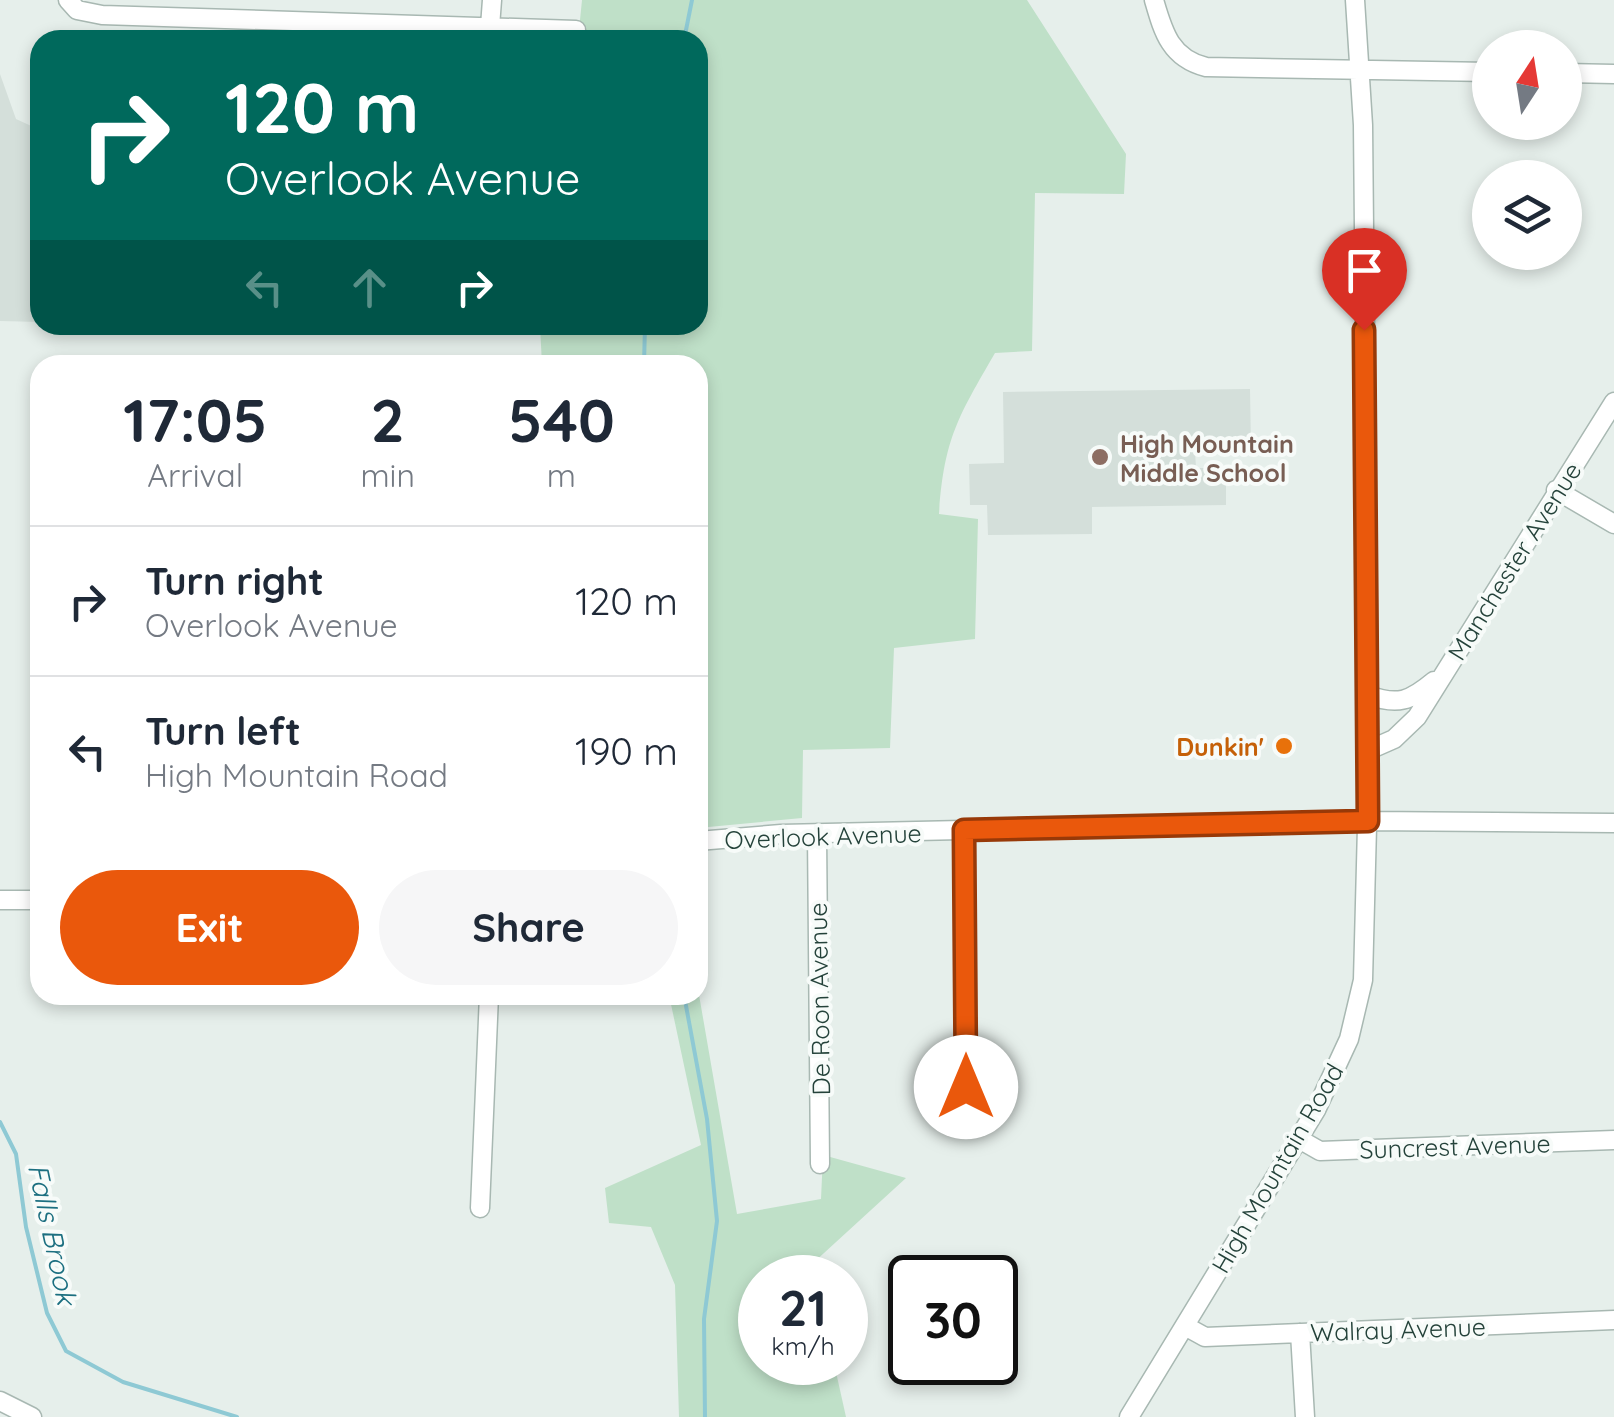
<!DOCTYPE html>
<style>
:root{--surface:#fff;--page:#f6f6f7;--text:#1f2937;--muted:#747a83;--line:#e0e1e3;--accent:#ea580c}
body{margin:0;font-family:Quicksand,sans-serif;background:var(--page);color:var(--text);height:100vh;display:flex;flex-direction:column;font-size:38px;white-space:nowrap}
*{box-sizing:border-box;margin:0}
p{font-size:32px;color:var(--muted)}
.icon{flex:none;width:55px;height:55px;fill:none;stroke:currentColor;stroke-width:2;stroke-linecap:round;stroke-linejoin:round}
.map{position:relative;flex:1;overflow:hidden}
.sheet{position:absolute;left:30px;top:355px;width:678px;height:650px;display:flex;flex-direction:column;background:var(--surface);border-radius:30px;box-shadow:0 5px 15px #0003}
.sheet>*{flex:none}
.guide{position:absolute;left:30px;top:30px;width:678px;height:305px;border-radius:30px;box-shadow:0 5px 15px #0003;background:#00695c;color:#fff;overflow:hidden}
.needle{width:65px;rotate:12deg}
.controls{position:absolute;left:1472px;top:30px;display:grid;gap:20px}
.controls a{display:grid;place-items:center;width:110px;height:110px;border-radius:50%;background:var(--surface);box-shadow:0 5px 15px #0003;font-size:50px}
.speed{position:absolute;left:738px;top:1255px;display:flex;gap:20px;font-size:50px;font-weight:700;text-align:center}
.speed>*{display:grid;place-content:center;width:130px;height:130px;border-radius:50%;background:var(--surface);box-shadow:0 5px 15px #0003;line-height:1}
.speed small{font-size:25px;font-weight:400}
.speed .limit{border:5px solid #111;border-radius:15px;background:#fff;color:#111}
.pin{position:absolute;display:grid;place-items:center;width:85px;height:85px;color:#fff;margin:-102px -42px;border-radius:50% 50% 50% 0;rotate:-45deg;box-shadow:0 0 10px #0007}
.pin .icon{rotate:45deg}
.me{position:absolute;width:110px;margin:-55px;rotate:0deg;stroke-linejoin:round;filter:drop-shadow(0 0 8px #0008)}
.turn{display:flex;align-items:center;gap:35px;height:210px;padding:0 30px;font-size:45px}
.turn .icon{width:130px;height:130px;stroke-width:2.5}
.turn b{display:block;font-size:70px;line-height:85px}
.lanes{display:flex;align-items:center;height:95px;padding:0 30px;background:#0003;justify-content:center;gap:50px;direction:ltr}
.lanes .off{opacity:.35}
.eta{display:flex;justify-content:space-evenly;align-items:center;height:170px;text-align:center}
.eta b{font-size:60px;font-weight:800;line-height:70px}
.primary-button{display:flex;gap:20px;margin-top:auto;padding:20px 30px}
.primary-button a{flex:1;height:115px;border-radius:60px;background:var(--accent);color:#fff;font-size:40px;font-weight:800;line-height:115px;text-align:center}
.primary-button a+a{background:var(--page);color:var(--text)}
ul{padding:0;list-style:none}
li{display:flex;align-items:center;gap:30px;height:150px;padding:0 30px;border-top:2px solid var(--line)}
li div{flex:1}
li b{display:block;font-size:38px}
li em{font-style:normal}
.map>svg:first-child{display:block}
.built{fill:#d4dfda}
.green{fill:#bfe0c8}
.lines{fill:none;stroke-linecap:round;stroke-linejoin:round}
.stream{stroke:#8ec9d4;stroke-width:4}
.minor-casing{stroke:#a8b8b2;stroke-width:21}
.minor{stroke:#fff;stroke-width:18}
.route-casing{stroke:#983908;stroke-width:25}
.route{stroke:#ea580c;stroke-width:18}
.education-dot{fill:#8d6e63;stroke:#f7fbf9;stroke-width:4}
.food-dot{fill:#e8710a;stroke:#f7fbf9;stroke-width:4}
.labels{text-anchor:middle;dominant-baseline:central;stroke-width:8;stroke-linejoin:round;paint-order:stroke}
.education-label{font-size:25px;font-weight:bold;fill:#785e54;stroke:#f7fbf9;text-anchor:start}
.street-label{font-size:25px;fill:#24423a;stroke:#f7fbf9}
.food-label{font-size:25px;font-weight:bold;fill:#c56008;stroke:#f7fbf9;text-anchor:end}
.water-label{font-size:28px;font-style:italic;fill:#1c6f80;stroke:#f7fbf9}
</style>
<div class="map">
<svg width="1614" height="1417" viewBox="0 0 1614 1417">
<rect width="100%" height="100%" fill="#e6efeb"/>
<path class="built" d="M 0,74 L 16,119 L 40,130 L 40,322 L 0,321 Z
M 1250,389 L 1251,449 L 1195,451 L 1196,468 L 1226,468 L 1226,505 L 1092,507 L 1092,534 L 988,535 L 987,505 L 970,505 L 969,464 L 1004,463 L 1003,392 Z"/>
<path class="green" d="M 582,0 L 1027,0 L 1126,154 L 1124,194 L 1035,193 L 1032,351 L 995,353 C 958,417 944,439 939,514 L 978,519 L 975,639 L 894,648 L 890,748 L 803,750 L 802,818 L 698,828 L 698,365 L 542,365 L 540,325 L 698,325 L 698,40 L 578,40 Z
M 698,989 L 737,1214 L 821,1199 L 823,1155 L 906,1178 L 812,1264 L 815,1277 L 760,1278 L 760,1362 L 834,1363 L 846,1417 L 679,1417 L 675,1285 L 651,1227 L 609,1223 L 605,1188 L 701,1145 L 669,995 L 698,995 Z"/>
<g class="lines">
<path class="stream" d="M 684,40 L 692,0
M 644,365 L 645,325
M 684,995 L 707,1119 L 717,1221 L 704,1319 L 705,1417
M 0,1122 L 16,1154 L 26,1227 L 47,1313 L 66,1351 L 123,1382 L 237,1417"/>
<g class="minor-casing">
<path id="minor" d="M 68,0 L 77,10 L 102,15 L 576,30
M 1154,0 C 1163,31 1170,58 1206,67 L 1490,72
M 489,40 L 492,0
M 1565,73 L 1614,74
M 1556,490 L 1614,524
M 1368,695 C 1398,706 1410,701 1434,681
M 1369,750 L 1394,739 L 1417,717 L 1614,402
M 964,831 L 966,1087
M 817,833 L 820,1164
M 698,841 L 781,834 L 1368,821 L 1614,823
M 0,900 L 40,900
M 1299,1139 L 1320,1151 L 1614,1140
M 480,1208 L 489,995
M 1185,1326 L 1205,1337 L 1614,1320
M 1300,1333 L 1305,1417
M 0,1401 L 32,1417
M 1129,1417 L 1316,1110 L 1349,1039 L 1363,980 L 1369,750 L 1363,125 L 1355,0"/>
</g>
<use href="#minor" class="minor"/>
</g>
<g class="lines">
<g class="route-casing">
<path id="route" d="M 966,1087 L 964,830 L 1368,821 L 1364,330"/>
</g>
<use href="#route" class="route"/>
</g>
<circle class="education-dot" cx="1100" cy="457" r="10"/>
<circle class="food-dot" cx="1284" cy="746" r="10"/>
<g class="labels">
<g class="education-label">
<text x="1120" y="443">High Mountain<tspan x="1120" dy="29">Middle School</tspan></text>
</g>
<g class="street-label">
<text transform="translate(1514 561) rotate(-58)">Manchester Avenue</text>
<text transform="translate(823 836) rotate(-2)">Overlook Avenue</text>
<text transform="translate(819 999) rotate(-91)">De Roon Avenue</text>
<text transform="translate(1455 1146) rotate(-2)">Suncrest Avenue</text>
<text transform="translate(1277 1168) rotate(-60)">High Mountain Road</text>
<text transform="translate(1398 1329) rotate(-2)">Walray Avenue</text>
</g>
<g class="food-label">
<text x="1264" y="746">Dunkin'</text>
</g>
<g class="water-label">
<text transform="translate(53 1234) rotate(78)">Falls Brook</text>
</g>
</g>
</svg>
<div class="controls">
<a><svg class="needle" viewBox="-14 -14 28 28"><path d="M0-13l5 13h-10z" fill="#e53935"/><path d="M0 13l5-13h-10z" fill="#747a83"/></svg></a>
<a><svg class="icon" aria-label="layers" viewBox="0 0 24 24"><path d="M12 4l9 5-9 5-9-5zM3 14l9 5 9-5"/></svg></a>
</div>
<div class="speed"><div>21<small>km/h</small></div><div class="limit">30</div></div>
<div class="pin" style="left:1364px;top:330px;background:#d93025"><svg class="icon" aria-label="arrive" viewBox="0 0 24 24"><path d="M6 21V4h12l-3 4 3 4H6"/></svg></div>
<svg class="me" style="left:966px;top:1087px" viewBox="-20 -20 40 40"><circle r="19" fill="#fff"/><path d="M0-13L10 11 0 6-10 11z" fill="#ea580c"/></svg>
<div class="guide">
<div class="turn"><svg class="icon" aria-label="right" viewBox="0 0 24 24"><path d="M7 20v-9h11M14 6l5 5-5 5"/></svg><div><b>120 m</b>Overlook Avenue</div></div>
<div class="lanes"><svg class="icon off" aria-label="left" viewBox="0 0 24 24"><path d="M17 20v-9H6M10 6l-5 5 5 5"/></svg><svg class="icon off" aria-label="ahead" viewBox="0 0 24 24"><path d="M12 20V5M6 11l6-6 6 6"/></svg><svg class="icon" aria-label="right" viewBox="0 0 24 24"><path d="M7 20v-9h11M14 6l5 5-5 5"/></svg></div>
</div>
<section class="sheet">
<div class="eta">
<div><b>17:05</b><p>Arrival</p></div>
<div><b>2</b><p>min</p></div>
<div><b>540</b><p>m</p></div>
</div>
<ul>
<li><svg class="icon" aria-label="right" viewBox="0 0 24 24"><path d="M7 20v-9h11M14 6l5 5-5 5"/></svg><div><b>Turn right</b><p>Overlook Avenue</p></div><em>120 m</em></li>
<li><svg class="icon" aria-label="left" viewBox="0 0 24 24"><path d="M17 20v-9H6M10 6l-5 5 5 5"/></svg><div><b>Turn left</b><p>High Mountain Road</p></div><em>190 m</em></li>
</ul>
<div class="primary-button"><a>Exit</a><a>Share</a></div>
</section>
</div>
